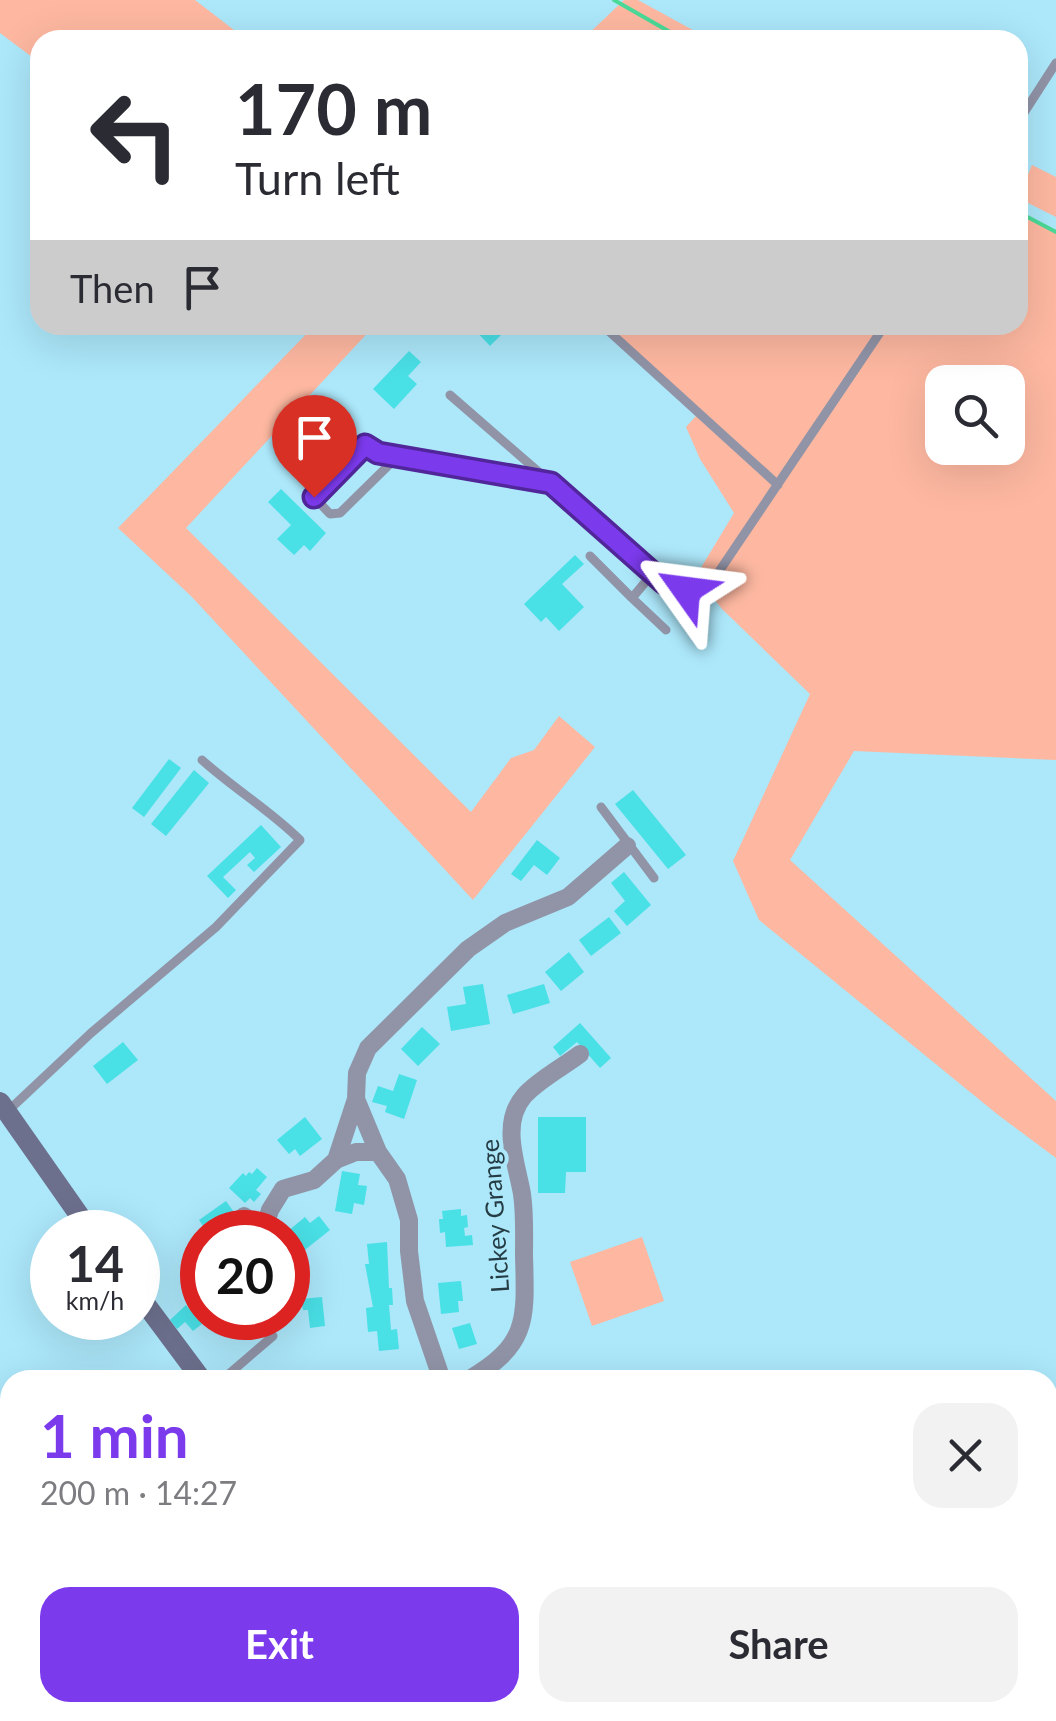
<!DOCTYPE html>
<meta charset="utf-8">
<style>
:root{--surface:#fff;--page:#f2f2f3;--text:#2b2b33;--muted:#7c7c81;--accent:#7c3aed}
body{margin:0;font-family:Lato,sans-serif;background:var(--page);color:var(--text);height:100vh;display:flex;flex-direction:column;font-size:38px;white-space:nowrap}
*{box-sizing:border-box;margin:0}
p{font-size:32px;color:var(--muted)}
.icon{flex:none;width:55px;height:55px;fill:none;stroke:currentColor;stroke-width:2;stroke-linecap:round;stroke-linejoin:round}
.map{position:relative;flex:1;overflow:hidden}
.details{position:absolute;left:0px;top:1370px;width:1058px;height:352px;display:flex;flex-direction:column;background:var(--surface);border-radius:30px 30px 0 0;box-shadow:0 10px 40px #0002}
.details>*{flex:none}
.banner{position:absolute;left:30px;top:30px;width:998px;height:305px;border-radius:30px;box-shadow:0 10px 40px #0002;background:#fff;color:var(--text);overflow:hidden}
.fabs{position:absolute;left:925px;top:365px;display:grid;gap:20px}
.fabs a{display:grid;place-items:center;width:100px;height:100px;border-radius:20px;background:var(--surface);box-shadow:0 10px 40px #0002;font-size:50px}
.speed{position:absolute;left:30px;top:1210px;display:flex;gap:20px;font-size:50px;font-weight:700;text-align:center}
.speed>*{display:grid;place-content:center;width:130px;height:130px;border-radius:50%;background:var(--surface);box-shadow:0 10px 40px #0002;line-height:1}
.speed small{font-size:25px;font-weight:400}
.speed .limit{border:15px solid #d22;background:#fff;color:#111}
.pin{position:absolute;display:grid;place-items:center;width:85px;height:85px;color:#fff;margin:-102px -42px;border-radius:50% 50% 50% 0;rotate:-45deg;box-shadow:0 0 10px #0007}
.pin .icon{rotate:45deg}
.me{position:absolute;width:110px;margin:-55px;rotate:301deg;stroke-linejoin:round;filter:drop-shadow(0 0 8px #0008)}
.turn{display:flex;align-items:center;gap:35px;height:210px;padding:0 40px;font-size:45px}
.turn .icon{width:130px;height:130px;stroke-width:2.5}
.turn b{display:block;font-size:70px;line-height:85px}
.then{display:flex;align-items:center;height:95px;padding:0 40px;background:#0003;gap:20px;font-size:38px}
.round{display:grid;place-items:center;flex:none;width:105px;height:105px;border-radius:30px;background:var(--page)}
.overview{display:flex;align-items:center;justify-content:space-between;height:170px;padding:0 40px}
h1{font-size:60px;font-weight:700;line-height:75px;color:var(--accent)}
.button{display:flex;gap:20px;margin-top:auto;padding:20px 40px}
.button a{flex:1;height:115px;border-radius:30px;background:var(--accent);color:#fff;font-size:40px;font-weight:700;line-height:115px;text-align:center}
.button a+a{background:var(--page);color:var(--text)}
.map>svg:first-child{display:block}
.green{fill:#feb8a1;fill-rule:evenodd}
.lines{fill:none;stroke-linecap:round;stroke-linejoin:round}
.stream{stroke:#4bd997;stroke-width:4}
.building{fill:#49e0e6}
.service{stroke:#9194a7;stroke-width:9}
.minor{stroke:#9194a7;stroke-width:18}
.secondary{stroke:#6d708d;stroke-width:20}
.route-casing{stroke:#51269a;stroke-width:25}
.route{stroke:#7c3aed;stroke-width:18}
.labels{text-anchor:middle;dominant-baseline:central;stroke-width:8;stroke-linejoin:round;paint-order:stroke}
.street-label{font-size:25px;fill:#253c44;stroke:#ace7fa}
</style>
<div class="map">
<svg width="1056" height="1721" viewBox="0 0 1056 1721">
<rect width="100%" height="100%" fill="#ace7fa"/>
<path class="green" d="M 0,0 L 195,0 L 247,40 L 40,40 L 40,63 L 0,33 Z
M 624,0 L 638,0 L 711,40 L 582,40 Z
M 1032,165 L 1056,177 L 1056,217 L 1018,198 Z
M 1018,212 L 1056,231 L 1056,760 L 854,751 L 790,860 L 1056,1101 L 1056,1158 L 997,1114 L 759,920 L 733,861 L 810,694 L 722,609 L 696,576 L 734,513 L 700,459 L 686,427 L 696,416 L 598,325 L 1018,325 ZM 942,382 L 1008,382 L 1008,448 L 942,448 Z
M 315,325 L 375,325 L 186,528 L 471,812 L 511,758 L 534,750 L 559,716 L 595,747 L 473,900 L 191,596 L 118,528 Z
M 642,1237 L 664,1301 L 592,1326 L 570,1262 Z"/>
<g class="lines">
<path class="stream" d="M 614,0 L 684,40
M 1018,212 L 1056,232"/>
</g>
<path class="building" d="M 482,325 L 511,325 L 490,346 L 476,331 Z
M 409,351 L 421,362 L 408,376 L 417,384 L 394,409 L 373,389 Z
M 281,489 L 326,533 L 310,551 L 304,545 L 294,555 L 277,539 L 291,525 L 268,502 Z
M 575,555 L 584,564 L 562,584 L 584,607 L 559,631 L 546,617 L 541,622 L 524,604 Z
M 169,759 L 181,768 L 144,817 L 132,808 Z
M 194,770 L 209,783 L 166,836 L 151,824 Z
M 633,790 L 686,855 L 668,869 L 615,804 Z
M 261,825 L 281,847 L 254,872 L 247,865 L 255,858 L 250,852 L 223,877 L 236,890 L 228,898 L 207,876 Z
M 537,840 L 560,858 L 547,875 L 534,865 L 521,881 L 511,874 Z
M 624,872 L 651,905 L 627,926 L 614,911 L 625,901 L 611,883 Z
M 609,917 L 621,933 L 591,956 L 579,940 Z
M 569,952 L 584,972 L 561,991 L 545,972 Z
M 483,984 L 490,1024 L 451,1031 L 447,1007 L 466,1004 L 463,987 Z
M 544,984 L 550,1003 L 513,1014 L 507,995 Z
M 580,1023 L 611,1058 L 600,1068 L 577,1042 L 560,1056 L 553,1047 Z
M 422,1027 L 440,1044 L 418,1066 L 401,1049 Z
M 123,1042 L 138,1060 L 107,1084 L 93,1066 Z
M 399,1074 L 417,1080 L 404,1119 L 385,1112 L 387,1106 L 372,1102 L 378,1086 L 393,1091 Z
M 305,1117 L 322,1139 L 300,1156 L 295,1149 L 289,1154 L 277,1140 Z
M 538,1117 L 586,1117 L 586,1172 L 566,1172 L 565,1193 L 538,1193 Z
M 257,1168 L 267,1177 L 256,1190 L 261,1194 L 254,1202 L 250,1198 L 245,1203 L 229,1188 L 243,1173 L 246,1176 L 249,1172 L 252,1174 Z
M 342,1171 L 360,1174 L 358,1185 L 367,1186 L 364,1205 L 354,1203 L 352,1214 L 335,1211 Z
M 226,1201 L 236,1215 L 223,1224 L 229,1232 L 207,1232 L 199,1220 Z
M 461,1209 L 461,1216 L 467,1215 L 468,1227 L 464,1228 L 465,1236 L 472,1235 L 473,1245 L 446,1247 L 445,1232 L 440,1233 L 439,1219 L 443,1219 L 442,1211 Z
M 319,1216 L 330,1230 L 301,1253 L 288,1237 L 288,1231 L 305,1217 L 310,1223 Z
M 387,1242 L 389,1288 L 392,1288 L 393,1305 L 389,1305 L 391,1330 L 397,1329 L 399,1349 L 379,1351 L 377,1331 L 368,1332 L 366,1308 L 373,1307 L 365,1264 L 369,1264 L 367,1244 Z
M 461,1281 L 463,1301 L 458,1301 L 459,1312 L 441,1314 L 438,1283 Z
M 322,1297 L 325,1326 L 310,1328 L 308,1310 L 303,1310 L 301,1299 Z
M 186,1305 L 202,1324 L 193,1331 L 185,1322 L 177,1329 L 170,1320 Z
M 470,1323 L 477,1344 L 459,1349 L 452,1328 Z
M 428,1371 L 429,1380 L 354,1380 L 353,1377 Z"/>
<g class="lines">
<path class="service" d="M 1018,122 L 1056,63
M 602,325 L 778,485
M 450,395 L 549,481
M 398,456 L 340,513 L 330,514 L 314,497 L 365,445 L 378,453 L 551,483 L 664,583 L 686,590 L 718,573 L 885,325
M 590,556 L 632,598 L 653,573
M 632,598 L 666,630
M 601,807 L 654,878
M 9,1110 L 91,1033 L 216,927 L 300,840 C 270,810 234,789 202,760
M 222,1380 L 273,1336
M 300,1721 L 308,1712"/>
<path class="minor" d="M 336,1160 L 356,1099
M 244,1216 L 264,1230
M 263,1232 L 270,1210 L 283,1189 L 314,1180 L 336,1160 L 356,1152 L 378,1152
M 442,1380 L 415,1301 L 409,1251 L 409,1220 L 397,1179 L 378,1152 L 356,1099 L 357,1073 L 368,1048 L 468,949 L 505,923 L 568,897 L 627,846
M 468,1380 C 528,1345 526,1321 524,1256 C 524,1236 525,1214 522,1194 C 517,1164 500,1124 524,1096 C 538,1080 563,1067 580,1054"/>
<path class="secondary" d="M 0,1102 L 91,1232
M 138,1294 L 202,1380
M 422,1712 L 426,1721"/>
</g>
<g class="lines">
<g class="route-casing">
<path id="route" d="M 314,497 L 365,445 L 378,453 L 551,483 L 664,583 L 686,590"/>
</g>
<use href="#route" class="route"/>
</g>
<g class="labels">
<g class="street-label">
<text transform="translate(494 1216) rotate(-94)">Lickey Grange</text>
</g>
</g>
</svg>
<div class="fabs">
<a><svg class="icon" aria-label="search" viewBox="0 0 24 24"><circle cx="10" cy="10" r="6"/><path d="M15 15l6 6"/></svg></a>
</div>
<div class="speed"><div>14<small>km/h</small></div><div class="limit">20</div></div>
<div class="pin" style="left:314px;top:497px;background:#d93025"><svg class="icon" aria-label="arrive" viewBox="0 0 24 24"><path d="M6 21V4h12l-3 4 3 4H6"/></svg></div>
<svg class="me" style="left:686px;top:590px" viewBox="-20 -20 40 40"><path d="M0-17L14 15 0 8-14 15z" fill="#7c3aed" stroke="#fff" stroke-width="4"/></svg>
<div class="banner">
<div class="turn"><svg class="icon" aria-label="left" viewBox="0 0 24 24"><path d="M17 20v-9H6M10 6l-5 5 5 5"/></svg><div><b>170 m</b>Turn left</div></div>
<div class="then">Then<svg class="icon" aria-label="arrive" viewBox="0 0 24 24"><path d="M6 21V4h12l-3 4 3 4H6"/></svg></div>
</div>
<section class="details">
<div class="overview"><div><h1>1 min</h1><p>200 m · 14:27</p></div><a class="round"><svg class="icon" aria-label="close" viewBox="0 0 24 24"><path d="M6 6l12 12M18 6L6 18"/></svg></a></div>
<div class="button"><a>Exit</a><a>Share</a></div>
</section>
</div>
